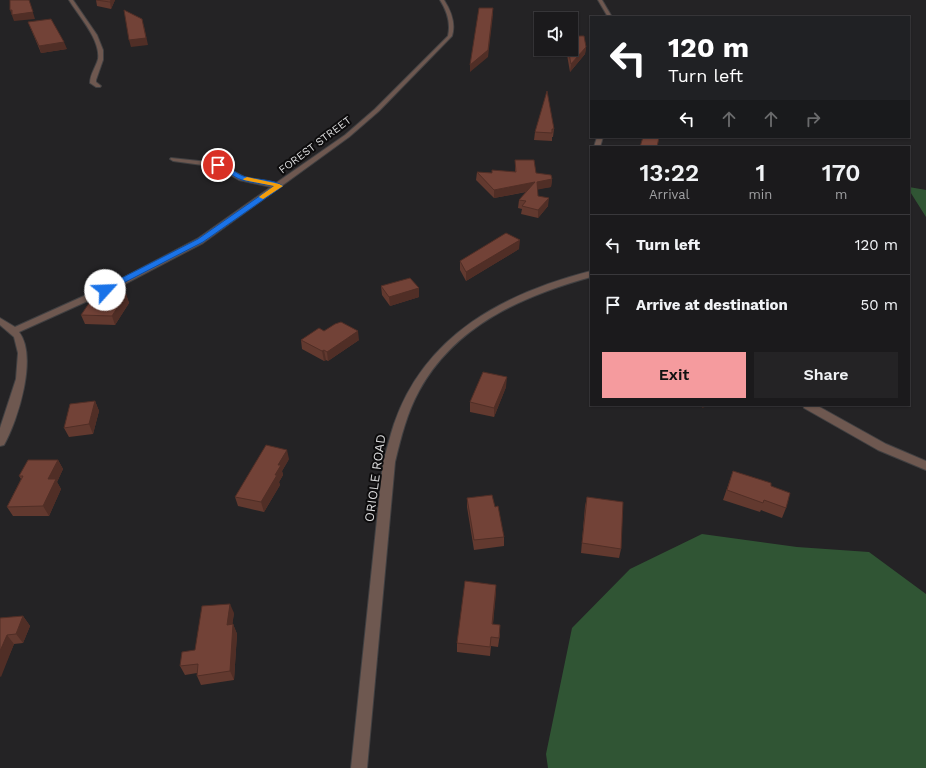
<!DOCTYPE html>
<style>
:root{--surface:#1b1a1c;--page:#242325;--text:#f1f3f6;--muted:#a0a1a3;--line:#39383b;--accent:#f59b9e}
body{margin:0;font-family:"Work Sans",sans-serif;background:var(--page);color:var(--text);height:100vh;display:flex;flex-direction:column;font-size:15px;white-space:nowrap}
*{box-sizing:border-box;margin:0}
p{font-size:13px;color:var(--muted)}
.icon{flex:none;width:22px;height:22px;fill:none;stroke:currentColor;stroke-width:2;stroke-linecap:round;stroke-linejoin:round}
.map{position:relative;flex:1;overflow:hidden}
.sheet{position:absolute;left:590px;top:146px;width:320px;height:260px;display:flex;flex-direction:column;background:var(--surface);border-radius:0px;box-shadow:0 1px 3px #0004,0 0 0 1px var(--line)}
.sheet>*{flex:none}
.guide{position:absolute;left:590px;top:16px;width:320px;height:122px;border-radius:0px;box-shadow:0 1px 3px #0004,0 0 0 1px var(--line);background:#202124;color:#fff;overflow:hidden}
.tools{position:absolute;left:534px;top:12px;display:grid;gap:8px}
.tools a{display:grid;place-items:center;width:44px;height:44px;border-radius:0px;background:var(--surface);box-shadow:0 1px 3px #0004,0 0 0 1px var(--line);font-size:20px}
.pin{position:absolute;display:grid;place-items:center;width:34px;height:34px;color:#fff;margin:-17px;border:2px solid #fff;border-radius:50%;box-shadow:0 1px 4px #0007}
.me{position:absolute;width:44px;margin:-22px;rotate:65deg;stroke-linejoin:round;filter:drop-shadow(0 0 3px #0008)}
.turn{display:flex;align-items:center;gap:14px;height:84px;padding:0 12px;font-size:18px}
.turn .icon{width:52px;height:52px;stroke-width:2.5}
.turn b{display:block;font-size:28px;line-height:34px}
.lanes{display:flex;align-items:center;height:38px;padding:0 12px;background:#0003;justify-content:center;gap:20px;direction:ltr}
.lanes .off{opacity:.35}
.eta{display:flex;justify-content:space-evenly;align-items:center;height:68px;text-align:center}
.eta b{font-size:24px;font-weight:600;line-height:28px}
.primary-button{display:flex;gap:8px;margin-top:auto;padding:8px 12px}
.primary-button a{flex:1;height:46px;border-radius:0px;background:var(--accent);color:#111;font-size:16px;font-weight:600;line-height:46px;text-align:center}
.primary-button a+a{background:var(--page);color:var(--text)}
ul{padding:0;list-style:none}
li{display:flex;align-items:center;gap:12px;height:60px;padding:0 12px;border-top:1px solid var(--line)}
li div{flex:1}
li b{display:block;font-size:15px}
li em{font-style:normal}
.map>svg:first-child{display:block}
.forest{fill:#305534}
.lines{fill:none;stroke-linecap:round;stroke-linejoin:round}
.minor-casing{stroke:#414042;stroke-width:2}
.minor{fill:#6e5850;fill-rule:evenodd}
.wall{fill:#62392f}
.shaded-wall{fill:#502e26}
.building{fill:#724237;stroke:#502e26}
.route{fill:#1a73e8;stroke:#114b97}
.slow{fill:#f59e0b}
.labels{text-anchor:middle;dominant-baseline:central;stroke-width:4;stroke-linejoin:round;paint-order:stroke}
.far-street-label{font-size:11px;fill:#dadadb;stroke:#0d0c0d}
.street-label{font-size:13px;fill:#dadadb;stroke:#0d0c0d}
</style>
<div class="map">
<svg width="926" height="768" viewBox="0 0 926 768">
<rect width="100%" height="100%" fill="#242325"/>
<path class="forest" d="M 909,187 L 926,190 L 926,217 L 909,190 Z
M 702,534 L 797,547 L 869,552 L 926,594 L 926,768 L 548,768 L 546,754 L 572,628 L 630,569 Z"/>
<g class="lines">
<g class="minor-casing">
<path id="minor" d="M 69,0 L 73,0 L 97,35 L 103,50 L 103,60 L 96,80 L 96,82 L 101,86 L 100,87 L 96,87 L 90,83 C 90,74 96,67 98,59 C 101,40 78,15 69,0 Z
M 440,0 L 444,0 C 451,11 456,23 452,36 L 379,111 L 349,137 L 203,243 L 121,286 L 19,332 C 38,356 18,420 4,445 L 0,446 L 0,428 L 16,379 L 18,353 L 14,337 L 0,325 L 0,318 L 15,327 L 115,282 L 197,239 L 271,187 L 239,180 L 217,167 L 173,161 L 170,159 L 171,158 L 218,163 L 244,177 L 276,183 L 345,135 L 375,109 L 448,36 C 451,23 447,11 440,0 Z
M 598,0 L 602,0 L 612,17 L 608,17 Z
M 597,137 L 603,137 L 600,147 L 594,147 Z
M 591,271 L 591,277 C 523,296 455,325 419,391 C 407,413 401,437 395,462 L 367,768 L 351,768 L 383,462 C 387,449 390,436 394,424 C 425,334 505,293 591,271 Z
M 803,405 L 816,405 L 886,444 L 926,461 L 926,470 L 878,450 L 804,408 Z"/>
</g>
<use href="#minor" class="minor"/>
</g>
<path class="wall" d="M 96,0 L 115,0 L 111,9 L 97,6 Z
M 28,22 L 67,49 L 41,53 Z
M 586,47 L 585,54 L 570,72 L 566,49 L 571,49 Z
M 554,129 L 553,137 L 552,137 L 552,141 L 534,140 L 535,132 Z
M 515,160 L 536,173 L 552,179 L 551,187 L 537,189 L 538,196 L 548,206 L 538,218 L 521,214 L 522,209 L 518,208 L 519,200 L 526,192 L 494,198 L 476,180 L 477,172 L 492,173 L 515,172 Z
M 519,249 L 466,281 L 460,270 L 460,261 Z
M 381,286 L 419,297 L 390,306 L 382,295 Z
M 126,294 L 129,303 L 115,325 L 85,324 L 81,315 Z
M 324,331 L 359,340 L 328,361 L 326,360 L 324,361 L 302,349 L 301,340 Z
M 506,387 L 494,417 L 470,412 L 470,402 Z
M 95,401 L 99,411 L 93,434 L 69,437 L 64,428 Z
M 289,459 L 282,471 L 283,475 L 279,482 L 280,485 L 264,512 L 238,506 L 235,497 Z
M 58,460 L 63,469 L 57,482 L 61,489 L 49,516 L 13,516 L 7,507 L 21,479 L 19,476 Z
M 733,471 L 771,486 L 786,508 L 782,518 L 761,510 L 760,512 L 723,500 Z
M 587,497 L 621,549 L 619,558 L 581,553 L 585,506 Z
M 467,498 L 495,507 L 504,537 L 504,546 L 474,550 L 467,507 Z
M 496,585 L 493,624 L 500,634 L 498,647 L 491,646 L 490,656 L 457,652 L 457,643 Z
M 234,613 L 232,625 L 233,624 L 237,634 L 234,680 L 201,685 L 197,676 L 197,673 L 185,675 L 180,666 L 195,650 Z
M 23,616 L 30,626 L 23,643 L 14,644 L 0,677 L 0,618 Z"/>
<path class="shaded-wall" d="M 29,0 L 35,19 L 14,21 L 10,10 L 12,10 Z
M 111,0 L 115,0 L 111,9 L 110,2 Z
M 493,8 L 493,15 L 488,57 L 470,72 L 470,65 Z
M 144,26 L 148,45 L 131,47 L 129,40 Z
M 64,42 L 67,49 L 41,53 L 39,46 Z
M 586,47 L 585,54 L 570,72 L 571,64 Z
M 552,179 L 551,187 L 536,190 L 537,182 Z
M 535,182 L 535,190 L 494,198 L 494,190 Z
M 549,198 L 548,206 L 538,218 L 538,210 Z
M 520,240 L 519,249 L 466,281 L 466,272 Z
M 419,288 L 419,297 L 390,306 L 389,297 Z
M 126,294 L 129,303 L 115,325 L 112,316 Z
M 358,331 L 359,340 L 328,361 L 327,352 Z
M 324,350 L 326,360 L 324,361 L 322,351 Z
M 507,377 L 506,387 L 494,417 L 494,408 Z
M 95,401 L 99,411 L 93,434 L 89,424 Z
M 703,405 L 710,405 L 702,408 Z
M 287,450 L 289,459 L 282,471 L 283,475 L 279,482 L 280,485 L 264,512 L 261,502 L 275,475 L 278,465 Z
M 58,460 L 63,469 L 57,482 L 61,489 L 49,516 L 43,506 L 48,479 Z
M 496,585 L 496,594 L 492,633 L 492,624 Z
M 230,604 L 234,613 L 231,634 L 227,625 Z
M 23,616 L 30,626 L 23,643 L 16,634 Z
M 233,624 L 237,634 L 234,680 L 230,671 Z
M 7,635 L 14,644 L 1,677 L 0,676 L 0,651 Z"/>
<path class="building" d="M 10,0 L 29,0 L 33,12 L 12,15 L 12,10 L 10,10 Z
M 96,0 L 111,0 L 110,2 Z
M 479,8 L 493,8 L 488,50 L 470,65 Z
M 124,10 L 142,19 L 146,38 L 129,40 Z
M 51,19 L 64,42 L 39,46 L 28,22 Z
M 571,36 L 584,36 L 586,47 L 571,64 L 568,49 L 571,49 Z
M 547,91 L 554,129 L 552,129 L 552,133 L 535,132 Z
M 643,137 L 659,137 L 657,147 L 640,147 Z
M 515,160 L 534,160 L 536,173 L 551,175 L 552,179 L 537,182 L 538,196 L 549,198 L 538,210 L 522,206 L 526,201 L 519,200 L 535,182 L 494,190 L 477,172 L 492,173 L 492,170 L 516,172 Z
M 506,233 L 520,240 L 466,272 L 460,261 Z
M 410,278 L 419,288 L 389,297 L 381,286 Z
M 96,293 L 126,294 L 112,316 L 81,315 Z
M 341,322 L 358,331 L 327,352 L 324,350 L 322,351 L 301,340 L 319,328 L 324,331 L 335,324 Z
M 483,372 L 507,377 L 494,408 L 470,402 Z
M 95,401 L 89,424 L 64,428 L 70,404 Z
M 266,445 L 287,450 L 278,465 L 281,465 L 275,475 L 277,475 L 261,502 L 235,497 Z
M 28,460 L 58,460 L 48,479 L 56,479 L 43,506 L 7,507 L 23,476 L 19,476 Z
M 733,471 L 771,483 L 771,486 L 790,493 L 786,508 L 764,500 L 763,503 L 727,490 Z
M 492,495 L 495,507 L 498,506 L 504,537 L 474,540 L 467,498 Z
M 587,497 L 623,502 L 621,549 L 582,543 Z
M 465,581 L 496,585 L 492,624 L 500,625 L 499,638 L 491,637 L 490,647 L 457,643 Z
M 230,604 L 227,625 L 233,624 L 230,671 L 197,676 L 198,664 L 180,666 L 182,652 L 195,650 L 202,606 Z
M 23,616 L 16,634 L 7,635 L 0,651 L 0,618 Z"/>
<path class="route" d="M 218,163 C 229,165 235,174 246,177 C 257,180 274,179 283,186 L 203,242 L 108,291 L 102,291 L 102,288 L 198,239 L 274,186 C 263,184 252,183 242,180 C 232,177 225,168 216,166 L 215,165 Z"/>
<path class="slow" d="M 247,177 L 279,184 L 283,186 L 263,199 L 259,197 L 260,196 L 274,186 L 244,180 L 243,179 Z"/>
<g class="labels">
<g class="far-street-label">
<text transform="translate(315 145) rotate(-37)">FOREST STREET</text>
</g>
<g class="street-label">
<text transform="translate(375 478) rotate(-82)">ORIOLE ROAD</text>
</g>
</g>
</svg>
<div class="tools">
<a><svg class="icon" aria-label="sound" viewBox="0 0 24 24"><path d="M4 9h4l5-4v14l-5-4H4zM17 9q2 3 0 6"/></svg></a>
</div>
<div class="pin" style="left:218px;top:165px;background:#d93025"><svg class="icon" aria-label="arrive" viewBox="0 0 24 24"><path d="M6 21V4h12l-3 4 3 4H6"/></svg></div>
<svg class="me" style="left:105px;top:290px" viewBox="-20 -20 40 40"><circle r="19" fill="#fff"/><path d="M0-13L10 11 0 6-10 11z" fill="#1a73e8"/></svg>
<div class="guide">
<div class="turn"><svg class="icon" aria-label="left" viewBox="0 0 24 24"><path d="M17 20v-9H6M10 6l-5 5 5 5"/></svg><div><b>120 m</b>Turn left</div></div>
<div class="lanes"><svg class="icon" aria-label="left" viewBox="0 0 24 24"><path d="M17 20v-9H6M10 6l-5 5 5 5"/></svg><svg class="icon off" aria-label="ahead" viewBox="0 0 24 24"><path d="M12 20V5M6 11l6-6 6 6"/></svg><svg class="icon off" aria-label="ahead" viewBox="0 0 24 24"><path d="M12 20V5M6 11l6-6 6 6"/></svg><svg class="icon off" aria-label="right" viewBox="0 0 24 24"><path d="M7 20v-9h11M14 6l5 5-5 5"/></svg></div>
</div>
<section class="sheet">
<div class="eta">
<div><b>13:22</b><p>Arrival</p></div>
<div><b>1</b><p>min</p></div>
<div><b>170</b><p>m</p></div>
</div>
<ul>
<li><svg class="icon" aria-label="left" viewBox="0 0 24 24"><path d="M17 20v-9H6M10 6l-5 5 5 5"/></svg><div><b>Turn left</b></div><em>120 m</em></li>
<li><svg class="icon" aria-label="arrive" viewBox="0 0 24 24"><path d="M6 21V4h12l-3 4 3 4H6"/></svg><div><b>Arrive at destination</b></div><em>50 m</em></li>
</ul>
<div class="primary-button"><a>Exit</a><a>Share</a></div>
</section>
</div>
